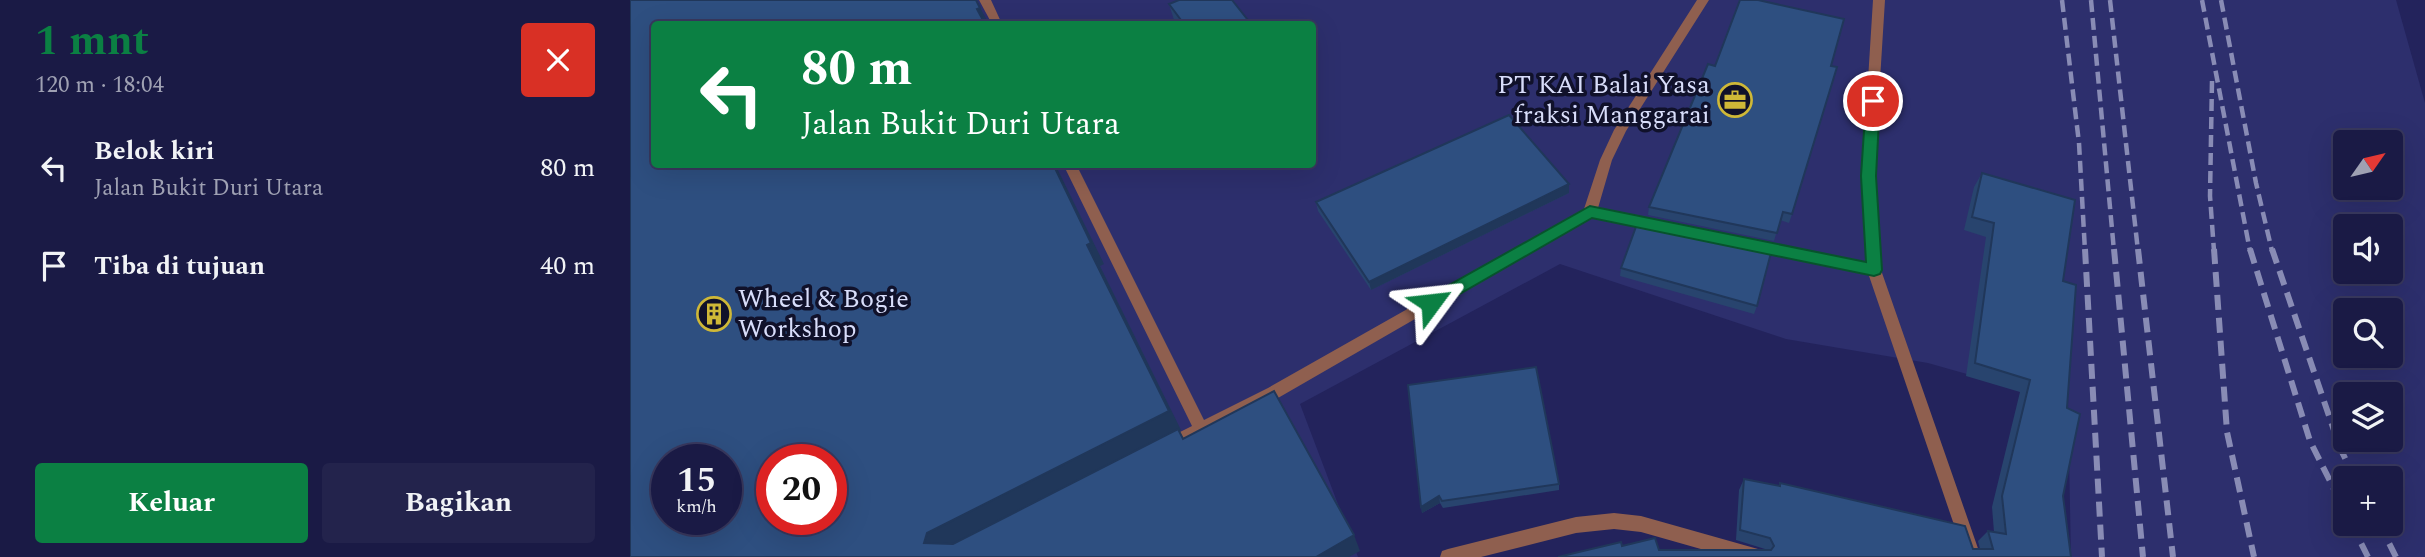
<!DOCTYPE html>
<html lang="id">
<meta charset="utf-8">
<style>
:root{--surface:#1a1a45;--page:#23234c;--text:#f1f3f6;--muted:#9fa1b3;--line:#38385e;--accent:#0b8043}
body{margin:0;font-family:Spectral,serif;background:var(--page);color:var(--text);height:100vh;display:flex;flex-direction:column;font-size:26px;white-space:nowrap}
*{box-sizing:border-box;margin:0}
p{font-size:23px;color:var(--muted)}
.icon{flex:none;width:38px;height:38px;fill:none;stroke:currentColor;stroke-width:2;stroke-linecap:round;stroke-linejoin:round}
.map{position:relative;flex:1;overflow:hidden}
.side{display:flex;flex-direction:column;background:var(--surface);width:630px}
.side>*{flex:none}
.top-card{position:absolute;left:21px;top:21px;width:665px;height:147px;border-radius:7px;box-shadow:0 7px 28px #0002,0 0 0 2px var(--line);background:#0b8043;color:#fff;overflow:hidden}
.needle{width:46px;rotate:56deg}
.controls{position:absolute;left:1703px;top:130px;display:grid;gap:14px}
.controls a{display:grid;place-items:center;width:70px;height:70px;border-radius:7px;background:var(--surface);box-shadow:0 7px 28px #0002,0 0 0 2px var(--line);font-size:35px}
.speed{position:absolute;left:21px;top:444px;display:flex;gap:14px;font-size:35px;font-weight:700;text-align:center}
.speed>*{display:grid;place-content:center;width:91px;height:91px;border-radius:50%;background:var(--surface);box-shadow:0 7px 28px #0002,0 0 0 2px var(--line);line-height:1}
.speed small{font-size:18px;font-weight:400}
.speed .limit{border:10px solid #d22;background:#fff;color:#111}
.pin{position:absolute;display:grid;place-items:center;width:60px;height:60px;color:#fff;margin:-30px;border:4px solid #fff;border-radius:50%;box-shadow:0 2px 7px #0007}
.me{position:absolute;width:77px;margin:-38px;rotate:60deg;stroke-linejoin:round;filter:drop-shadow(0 0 5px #0008)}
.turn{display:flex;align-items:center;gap:24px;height:147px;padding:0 35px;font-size:32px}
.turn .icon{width:91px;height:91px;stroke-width:2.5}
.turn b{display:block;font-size:49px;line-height:60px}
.round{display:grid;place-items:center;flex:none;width:74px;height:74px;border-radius:7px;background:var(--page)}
.head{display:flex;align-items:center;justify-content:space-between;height:119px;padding:0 35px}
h1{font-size:42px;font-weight:700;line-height:52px;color:var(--accent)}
.primary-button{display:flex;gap:14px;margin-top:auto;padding:14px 35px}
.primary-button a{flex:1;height:80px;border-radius:7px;background:var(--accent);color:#fff;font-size:28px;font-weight:700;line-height:80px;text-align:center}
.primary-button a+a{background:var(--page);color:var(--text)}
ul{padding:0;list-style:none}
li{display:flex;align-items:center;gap:21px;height:98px;padding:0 35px}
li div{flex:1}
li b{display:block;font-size:26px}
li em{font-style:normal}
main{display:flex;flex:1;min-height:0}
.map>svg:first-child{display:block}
.built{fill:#2d2f6d;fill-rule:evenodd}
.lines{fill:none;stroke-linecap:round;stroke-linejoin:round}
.lane{fill:#8f5f4f;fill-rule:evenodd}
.street{fill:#8f5f4f;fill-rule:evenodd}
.rail-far1{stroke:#898cb5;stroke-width:4.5;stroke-dasharray:12 6;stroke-linecap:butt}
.rail{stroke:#898cb5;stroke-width:6;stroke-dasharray:15 8;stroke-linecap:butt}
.wall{fill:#28446e}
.shaded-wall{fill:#20375a}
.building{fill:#2e4f80;stroke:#20375a;stroke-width:2;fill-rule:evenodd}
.route{fill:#0b8043;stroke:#07532c;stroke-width:2}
.labels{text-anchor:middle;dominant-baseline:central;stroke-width:7;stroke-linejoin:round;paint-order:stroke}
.poi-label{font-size:26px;fill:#d8ddfa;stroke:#10112a;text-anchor:end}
</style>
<main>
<section class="side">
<div class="head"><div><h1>1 mnt</h1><p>120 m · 18:04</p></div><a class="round" style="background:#d93025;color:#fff"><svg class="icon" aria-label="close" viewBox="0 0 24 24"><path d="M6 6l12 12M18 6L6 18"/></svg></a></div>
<ul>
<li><svg class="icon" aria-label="left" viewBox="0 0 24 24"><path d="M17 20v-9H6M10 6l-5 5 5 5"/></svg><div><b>Belok kiri</b><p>Jalan Bukit Duri Utara</p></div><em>80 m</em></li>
<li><svg class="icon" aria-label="arrive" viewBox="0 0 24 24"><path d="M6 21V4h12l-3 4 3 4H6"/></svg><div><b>Tiba di tujuan</b></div><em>40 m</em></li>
</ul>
<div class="primary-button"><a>Keluar</a><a>Bagikan</a></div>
</section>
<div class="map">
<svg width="1795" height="557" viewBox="0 0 1795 557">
<rect width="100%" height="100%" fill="#23235c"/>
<path class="built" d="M 0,0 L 1766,0 L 1795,103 L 1795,557 L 1441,557 L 1437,354 L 1397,391 L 1298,363 L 1156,339 L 930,264 L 670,404 L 728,557 L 0,557 ZM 24,24 L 682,24 L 682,164 L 24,164 ZM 1715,142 L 1760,142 L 1760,187 L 1715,187 ZM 1715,226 L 1760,226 L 1760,271 L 1715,271 ZM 1715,310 L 1760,310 L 1760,355 L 1715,355 ZM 1715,394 L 1760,394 L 1760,439 L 1715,439 ZM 37,460 L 96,460 L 96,520 L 37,520 ZM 142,460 L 201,460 L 201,520 L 142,520 ZM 1715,478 L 1760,478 L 1760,523 L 1715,523 Z"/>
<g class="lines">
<path class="lane" d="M 349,0 L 361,0 L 372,24 L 362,24 Z
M 1067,0 L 1079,0 L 996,131 L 982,160 L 968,208 L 1030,221 L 1037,226 L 1035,230 L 1030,231 L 962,217 L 648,398 L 544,451 L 538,453 L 532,451 L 530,446 L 532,441 L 562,426 L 433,164 L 446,164 L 574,420 L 638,388 L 954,209 L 970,160 L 984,130 Z
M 1126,241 L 1244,264 L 1249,266 L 1251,270 L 1249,274 L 1244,276 L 1126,251 L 1121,250 L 1119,246 L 1121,242 Z"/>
<path class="street" d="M 1243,0 L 1255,0 L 1244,176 L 1251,270 L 1351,557 L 1335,557 L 1237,270 L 1232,176 Z
M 984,513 L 1011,516 L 1128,549 L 1134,551 L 1136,557 L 1099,557 L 1011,532 L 984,529 L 946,533 L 851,557 L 810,557 L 812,551 L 818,549 L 946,517 Z"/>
<path class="rail-far1" d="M 1432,0 L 1449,143 L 1455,251
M 1461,0 L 1484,251
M 1480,0 L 1508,251
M 1572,0 L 1620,251
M 1591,0 L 1626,183 L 1642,251
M 1582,81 L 1580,196 L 1584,251"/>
<path class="rail" d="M 1455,249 L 1472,557
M 1484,249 L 1513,557
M 1508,249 L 1543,557
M 1584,249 L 1597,432 L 1624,557
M 1620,249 L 1680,441 L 1715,511
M 1642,249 L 1710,448 L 1725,478
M 1721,523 L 1738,557
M 1749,523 L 1766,557"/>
</g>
<path class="wall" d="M 539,4 L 621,24 L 548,24 L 544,20 Z
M 1078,64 L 1162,214 L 1159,223 L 1150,220 L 1144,241 L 1018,215 L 1019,207 Z
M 1352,173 L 1433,281 L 1437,408 L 1433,496 L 1441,557 L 928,557 L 992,546 L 1029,550 L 1135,550 L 1135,549 L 1106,540 L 1109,490 L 1114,479 L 1149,486 L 1150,483 L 1343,549 L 1350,549 L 1348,541 L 1358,531 L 1364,532 L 1362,507 L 1390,392 L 1336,376 L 1356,237 L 1334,230 L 1344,187 Z
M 939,184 L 939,193 L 741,290 L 688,211 L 686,202 Z
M 991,268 L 1127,306 L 1124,314 L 990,276 Z
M 778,385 L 929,484 L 929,490 L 813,508 L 810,503 L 792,513 Z"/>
<path class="shaded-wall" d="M 346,0 L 359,24 L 355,24 L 347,9 Z
M 423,164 L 425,164 L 474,264 L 470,266 L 551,430 L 549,431 L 559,447 L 318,549 L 294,543 Z
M 939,184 L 939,193 L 741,290 L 739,282 Z
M 809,496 L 810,503 L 792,513 L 791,507 Z
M 724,535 L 730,551 L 719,557 L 686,557 Z"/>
<path class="building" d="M 0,0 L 346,0 L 350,8 L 347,9 L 355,24 L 24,24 L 24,164 L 423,164 L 461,243 L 457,245 L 539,411 L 297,533 L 294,543 L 323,544 L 548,429 L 553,439 L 644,391 L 724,535 L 686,557 L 0,557 ZM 37,460 L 96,460 L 96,520 L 37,520 ZM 142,460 L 201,460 L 201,520 L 142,520 Z
M 549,0 L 602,0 L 621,24 L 554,24 L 539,4 Z
M 1110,0 L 1128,0 L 1214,19 L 1201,66 L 1207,67 L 1162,214 L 1153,212 L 1147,233 L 1019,207 L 1078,64 L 1085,66 Z
M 879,115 L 939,184 L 739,282 L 686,202 Z
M 1352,173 L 1445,200 L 1433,281 L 1446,285 L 1437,408 L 1450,414 L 1433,496 L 1441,557 L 928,557 L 991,542 L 992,546 L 1025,538 L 1029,550 L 1141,550 L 1144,546 L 1140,538 L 1110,530 L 1114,479 L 1150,486 L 1150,483 L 1335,526 L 1343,549 L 1363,549 L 1358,531 L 1376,534 L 1372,496 L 1400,380 L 1345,363 L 1364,223 L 1342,217 Z
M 1013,222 L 1142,249 L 1127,306 L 991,268 L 1007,224 L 1012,225 Z
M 906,367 L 929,484 L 812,501 L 809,496 L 791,507 L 778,385 Z"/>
<path class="route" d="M 1243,96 L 1250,101 L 1246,176 L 1252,270 L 1250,274 L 1244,276 L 962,218 L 807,307 L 796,307 L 793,303 L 796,298 L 960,206 L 1236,262 L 1231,176 L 1236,101 Z"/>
<defs>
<g id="office-ring" transform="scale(1.75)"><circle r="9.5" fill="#10112a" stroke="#cfb837" stroke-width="1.5"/><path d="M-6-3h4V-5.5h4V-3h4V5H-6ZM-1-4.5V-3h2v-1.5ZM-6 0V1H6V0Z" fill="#cfb837"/></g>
<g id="building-ring" transform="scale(1.75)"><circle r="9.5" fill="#10112a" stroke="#cfb837" stroke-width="1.5"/><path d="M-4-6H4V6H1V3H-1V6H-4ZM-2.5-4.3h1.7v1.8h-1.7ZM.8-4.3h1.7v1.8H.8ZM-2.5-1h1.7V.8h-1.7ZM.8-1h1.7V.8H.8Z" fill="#cfb837"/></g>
</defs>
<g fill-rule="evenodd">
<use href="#office-ring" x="1105" y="100"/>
<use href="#building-ring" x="84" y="314"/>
</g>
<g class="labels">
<g class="poi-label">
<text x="1080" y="85">PT KAI Balai Yasa<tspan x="1080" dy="30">fraksi Manggarai</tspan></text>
<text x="108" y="299" text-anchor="start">Wheel &amp; Bogie<tspan x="108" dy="30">Workshop</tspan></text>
</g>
</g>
</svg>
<div class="controls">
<a><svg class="needle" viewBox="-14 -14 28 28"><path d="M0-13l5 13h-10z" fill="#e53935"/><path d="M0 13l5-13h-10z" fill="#9fa1b3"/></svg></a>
<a><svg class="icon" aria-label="sound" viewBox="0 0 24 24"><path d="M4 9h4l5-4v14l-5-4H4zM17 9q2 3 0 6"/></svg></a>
<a><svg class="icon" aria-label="search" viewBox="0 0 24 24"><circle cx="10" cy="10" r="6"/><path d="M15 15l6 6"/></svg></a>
<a><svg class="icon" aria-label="layers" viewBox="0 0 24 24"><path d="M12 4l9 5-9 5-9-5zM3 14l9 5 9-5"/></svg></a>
<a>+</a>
</div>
<div class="speed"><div>15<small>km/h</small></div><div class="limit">20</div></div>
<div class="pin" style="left:1243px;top:101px;background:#d93025"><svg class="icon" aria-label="arrive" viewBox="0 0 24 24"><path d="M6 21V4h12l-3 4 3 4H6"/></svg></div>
<svg class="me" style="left:801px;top:303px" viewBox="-20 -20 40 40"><path d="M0-17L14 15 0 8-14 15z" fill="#0b8043" stroke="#fff" stroke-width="4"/></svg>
<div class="top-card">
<div class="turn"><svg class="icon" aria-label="left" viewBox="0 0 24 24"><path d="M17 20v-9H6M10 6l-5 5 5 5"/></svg><div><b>80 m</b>Jalan Bukit Duri Utara</div></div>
</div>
</div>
</main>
